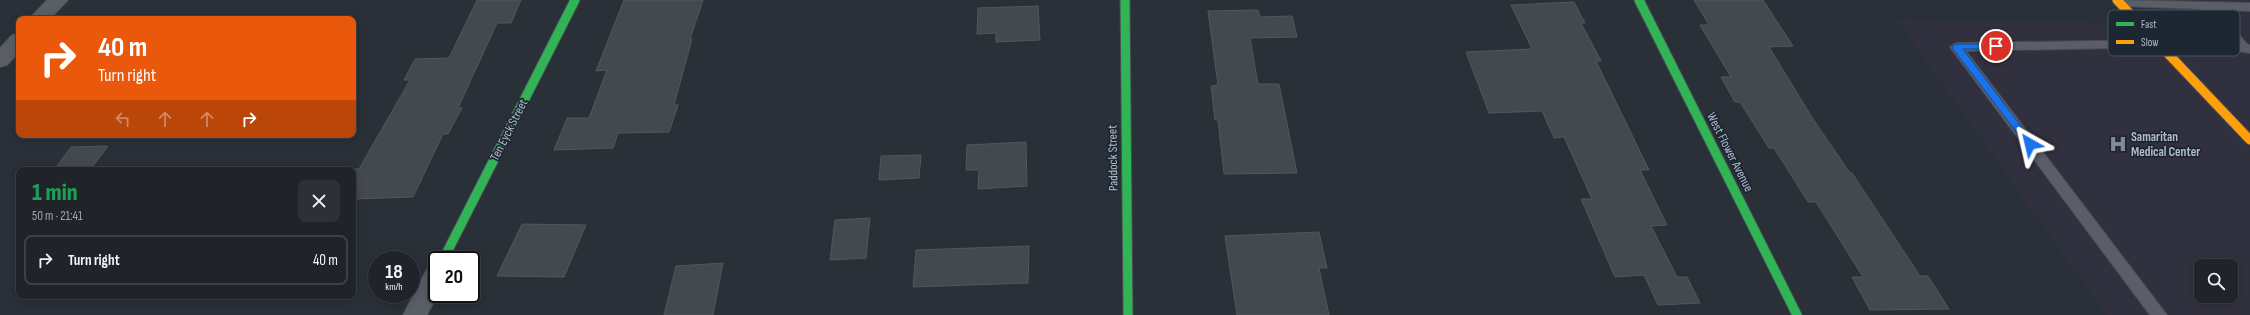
<!DOCTYPE html>
<meta charset="utf-8">
<style>
:root{--surface:#20242a;--page:#2d3036;--text:#f1f3f6;--muted:#a2a4a8;--line:#3d4147}
body{margin:0;font-family:"Sofia Sans Condensed",sans-serif;background:var(--page);color:var(--text);height:100vh;display:flex;flex-direction:column;font-size:15px;white-space:nowrap}
*{box-sizing:border-box;margin:0}
p{font-size:13px;color:var(--muted)}
.icon{flex:none;width:22px;height:22px;fill:none;stroke:currentColor;stroke-width:2;stroke-linecap:round;stroke-linejoin:round}
.map{position:relative;flex:1;overflow:hidden}
.side{position:absolute;left:16px;top:167px;width:340px;height:132px;display:flex;flex-direction:column;background:var(--surface);border-radius:8px;box-shadow:0 2px 10px #0003,0 0 0 1px var(--line)}
.side>*{flex:none}
.banner{position:absolute;left:16px;top:16px;width:340px;height:122px;border-radius:8px;box-shadow:0 2px 10px #0003,0 0 0 1px var(--line);background:#ea580c;color:#fff;overflow:hidden}
.buttons{position:absolute;left:2194px;top:259px;display:grid;gap:8px}
.buttons a{display:grid;place-items:center;width:44px;height:44px;border-radius:8px;background:var(--surface);box-shadow:0 2px 10px #0003,0 0 0 1px var(--line);font-size:20px}
.speed{position:absolute;left:368px;top:251px;display:flex;gap:8px;font-size:20px;font-weight:700;text-align:center}
.speed>*{display:grid;place-content:center;width:52px;height:52px;border-radius:50%;background:var(--surface);box-shadow:0 2px 10px #0003,0 0 0 1px var(--line);line-height:1}
.speed small{font-size:10px;font-weight:400}
.speed .limit{border:2px solid #111;border-radius:6px;background:#fff;color:#111}
.pin{position:absolute;display:grid;place-items:center;width:34px;height:34px;color:#fff;margin:-17px;border:2px solid #fff;border-radius:50%;box-shadow:0 1px 4px #0007}
.me{position:absolute;width:44px;margin:-22px;rotate:323deg;stroke-linejoin:round;filter:drop-shadow(0 0 3px #0008)}
.turn{display:flex;align-items:center;gap:14px;height:84px;padding:0 16px;font-size:18px}
.turn .icon{width:52px;height:52px;stroke-width:2.5}
.turn b{display:block;font-size:28px;line-height:34px}
.lanes{display:flex;align-items:center;height:38px;padding:0 16px;background:#0003;justify-content:center;gap:20px;direction:ltr}
.lanes .off{opacity:.35}
.round{display:grid;place-items:center;flex:none;width:42px;height:42px;border-radius:8px;background:var(--page)}
.overview{display:flex;align-items:center;justify-content:space-between;height:68px;padding:0 16px}
h1{font-size:24px;font-weight:800;line-height:30px;color:#1e9e55}
ul{padding:0;list-style:none}
li{display:flex;align-items:center;gap:12px;height:50px;margin:0 8px 6px;padding:0 8px;border:2px solid var(--line);border-radius:8px}
li div{flex:1}
li b{display:block;font-size:15px}
li em{font-style:normal}
.map>svg:first-child{display:block}
.medical{fill:#31303e;fill-rule:evenodd}
.building{fill:#444950;stroke:#52575f}
.lines{fill:none;stroke-linecap:round;stroke-linejoin:round}
.lane-casing{stroke:#484c53;stroke-width:2}
.street-casing{stroke:#484c53;stroke-width:2}
.fast-casing{stroke:#484c53;stroke-width:11}
.slow-casing{stroke:#484c53;stroke-width:11}
.lane{fill:#5a5e66;fill-rule:evenodd}
.street{fill:#5a5e66;fill-rule:evenodd}
.fast{stroke:#30b455;stroke-width:9}
.slow{stroke:#ff9f0a;stroke-width:9}
.route{fill:#1a73e8;stroke:#114b97}
.labels{text-anchor:middle;dominant-baseline:central;stroke-width:3.5;stroke-linejoin:round;paint-order:stroke}
.street-label{font-size:13px;fill:#b4bcc9;stroke:#1d2633}
.poi-label{font-size:13px;font-weight:bold;fill:#b4bcc9;stroke:#1d2633;text-anchor:start}
.key{fill:#1d2633;stroke:#4a5360;stroke-width:1}
.key-label{font-size:11px;fill:#b4bcc9}
</style>
<div class="map">
<svg width="2250" height="315" viewBox="0 0 2250 315">
<rect width="100%" height="100%" fill="#2a3038"/>
<path class="medical" d="M 2132,0 L 2250,0 L 2250,315 L 2106,315 L 1897,20 L 2152,23 ZM 2201,266 L 2231,266 L 2231,296 L 2201,296 Z"/>
<path class="building" d="M 477,0 L 521,0 L 511,23 L 497,23 L 458,108 L 462,108 L 448,134 L 443,134 L 413,197 L 353,199 L 353,169 L 359,169 L 410,80 L 404,80 L 415,59 L 449,58 Z
M 624,0 L 703,0 L 690,39 L 692,39 L 674,105 L 678,105 L 669,132 L 618,133 L 613,148 L 554,150 L 567,118 L 589,118 L 607,70 L 596,71 Z
M 1694,0 L 1763,0 L 1793,46 L 1769,47 L 1813,119 L 1850,173 L 1852,173 L 1920,276 L 1928,276 L 1949,309 L 1870,310 L 1852,277 L 1863,277 L 1816,202 L 1808,202 L 1774,148 L 1769,148 L 1740,102 L 1735,102 L 1721,77 L 1731,77 L 1700,25 L 1709,25 Z
M 1574,2 L 1585,23 L 1581,23 L 1601,61 L 1596,61 L 1649,170 L 1640,170 L 1667,225 L 1651,226 L 1677,277 L 1687,277 L 1700,303 L 1658,305 L 1644,275 L 1615,277 L 1581,199 L 1592,199 L 1564,137 L 1554,138 L 1542,111 L 1489,113 L 1466,52 L 1532,49 L 1511,5 Z
M 1038,6 L 1040,40 L 996,42 L 996,33 L 977,34 L 978,8 Z
M 1258,10 L 1260,17 L 1292,16 L 1297,37 L 1250,38 L 1258,84 L 1279,84 L 1297,173 L 1224,174 L 1218,120 L 1215,120 L 1211,86 L 1218,85 L 1208,11 Z
M 1026,142 L 1027,186 L 978,189 L 979,170 L 966,170 L 967,145 Z
M 108,146 L 90,170 L 54,170 L 71,147 Z
M 921,155 L 919,178 L 879,180 L 881,156 Z
M 870,218 L 866,258 L 830,260 L 835,220 Z
M 522,224 L 586,225 L 564,277 L 497,276 Z
M 1319,232 L 1327,268 L 1319,268 L 1329,315 L 1237,315 L 1225,236 Z
M 1029,246 L 1028,283 L 913,287 L 916,250 Z
M 723,263 L 713,315 L 664,315 L 676,266 Z"/>
<g class="lines">
<g class="lane-casing">
<path id="lane" d="M 2114,0 L 2250,3 L 2250,11 L 2216,10 L 2247,44 L 2250,45 L 2250,53 L 2238,51 L 2202,9 L 2119,6 L 2115,5 Z
M 2159,40 L 2163,41 L 2165,44 L 2163,47 L 1966,51 L 2167,315 L 2150,315 L 1950,47 L 1956,43 Z"/>
</g>
<g class="street-casing">
<path id="street" d="M 47,0 L 68,0 L 50,19 L 29,19 Z
M 19,34 L 19,52 L 7,65 L 0,67 L 0,48 L 12,35 Z
M 437,263 L 438,294 L 427,315 L 403,315 L 429,265 Z"/>
</g>
<g class="fast-casing">
<path id="fast" d="M 1125,0 L 1128,315
M 1639,0 L 1797,315
M 443,260 L 575,0"/>
</g>
<g class="slow-casing">
<path id="slow" d="M 2117,0 L 2250,140"/>
</g>
<use href="#lane" class="lane"/>
<use href="#street" class="street"/>
<use href="#fast" class="fast"/>
<use href="#slow" class="slow"/>
</g>
<path class="route" d="M 1956,44 L 1999,44 L 1999,48 L 1996,49 L 1963,49 L 2033,142 L 2033,146 L 2027,146 L 1953,49 L 1952,47 Z"/>
<defs>
<g id="hospital-bare" transform="scale(1.38)"><path d="M-5-5h3v3.5h4V-5h3V5h-3V1.5h-4V5h-3Z" fill="#848b96" stroke="#1d2633" stroke-width="2.5" paint-order="stroke"/></g>
</defs>
<g fill-rule="evenodd">
<use href="#hospital-bare" x="2118" y="144"/>
</g>
<g class="labels">
<g class="street-label">
<text transform="translate(509 130) rotate(-63)">Ten Eyck Street</text>
<text transform="translate(1730 152) rotate(63)">West Flower Avenue</text>
<text transform="translate(1113 158) rotate(-91)">Paddock Street</text>
</g>
<g class="poi-label">
<text x="2131" y="137">Samaritan<tspan x="2131" dy="15">Medical Center</tspan></text>
</g>
</g>
<rect x="2108" y="10" width="132" height="46" rx="6" class="key"/>
<rect x="2116" y="22" width="18" height="4" fill="#30b455"/>
<rect x="2116" y="40" width="18" height="4" fill="#ff9f0a"/>
<g class="key-label">
<text x="2141" y="28">Fast</text>
<text x="2141" y="46">Slow</text>
</g>
</svg>
<div class="buttons">
<a><svg class="icon" aria-label="search" viewBox="0 0 24 24"><circle cx="10" cy="10" r="6"/><path d="M15 15l6 6"/></svg></a>
</div>
<div class="speed"><div>18<small>km/h</small></div><div class="limit">20</div></div>
<div class="pin" style="left:1996px;top:46px;background:#d93025"><svg class="icon" aria-label="arrive" viewBox="0 0 24 24"><path d="M6 21V4h12l-3 4 3 4H6"/></svg></div>
<svg class="me" style="left:2030px;top:144px" viewBox="-20 -20 40 40"><path d="M0-17L14 15 0 8-14 15z" fill="#1a73e8" stroke="#fff" stroke-width="4"/></svg>
<div class="banner">
<div class="turn"><svg class="icon" aria-label="right" viewBox="0 0 24 24"><path d="M7 20v-9h11M14 6l5 5-5 5"/></svg><div><b>40 m</b>Turn right</div></div>
<div class="lanes"><svg class="icon off" aria-label="left" viewBox="0 0 24 24"><path d="M17 20v-9H6M10 6l-5 5 5 5"/></svg><svg class="icon off" aria-label="ahead" viewBox="0 0 24 24"><path d="M12 20V5M6 11l6-6 6 6"/></svg><svg class="icon off" aria-label="ahead" viewBox="0 0 24 24"><path d="M12 20V5M6 11l6-6 6 6"/></svg><svg class="icon" aria-label="right" viewBox="0 0 24 24"><path d="M7 20v-9h11M14 6l5 5-5 5"/></svg></div>
</div>
<section class="side">
<div class="overview"><div><h1>1 min</h1><p>50 m · 21:41</p></div><a class="round"><svg class="icon" aria-label="close" viewBox="0 0 24 24"><path d="M6 6l12 12M18 6L6 18"/></svg></a></div>
<ul>
<li><svg class="icon" aria-label="right" viewBox="0 0 24 24"><path d="M7 20v-9h11M14 6l5 5-5 5"/></svg><div><b>Turn right</b></div><em>40 m</em></li>
</ul>
</section>
</div>
